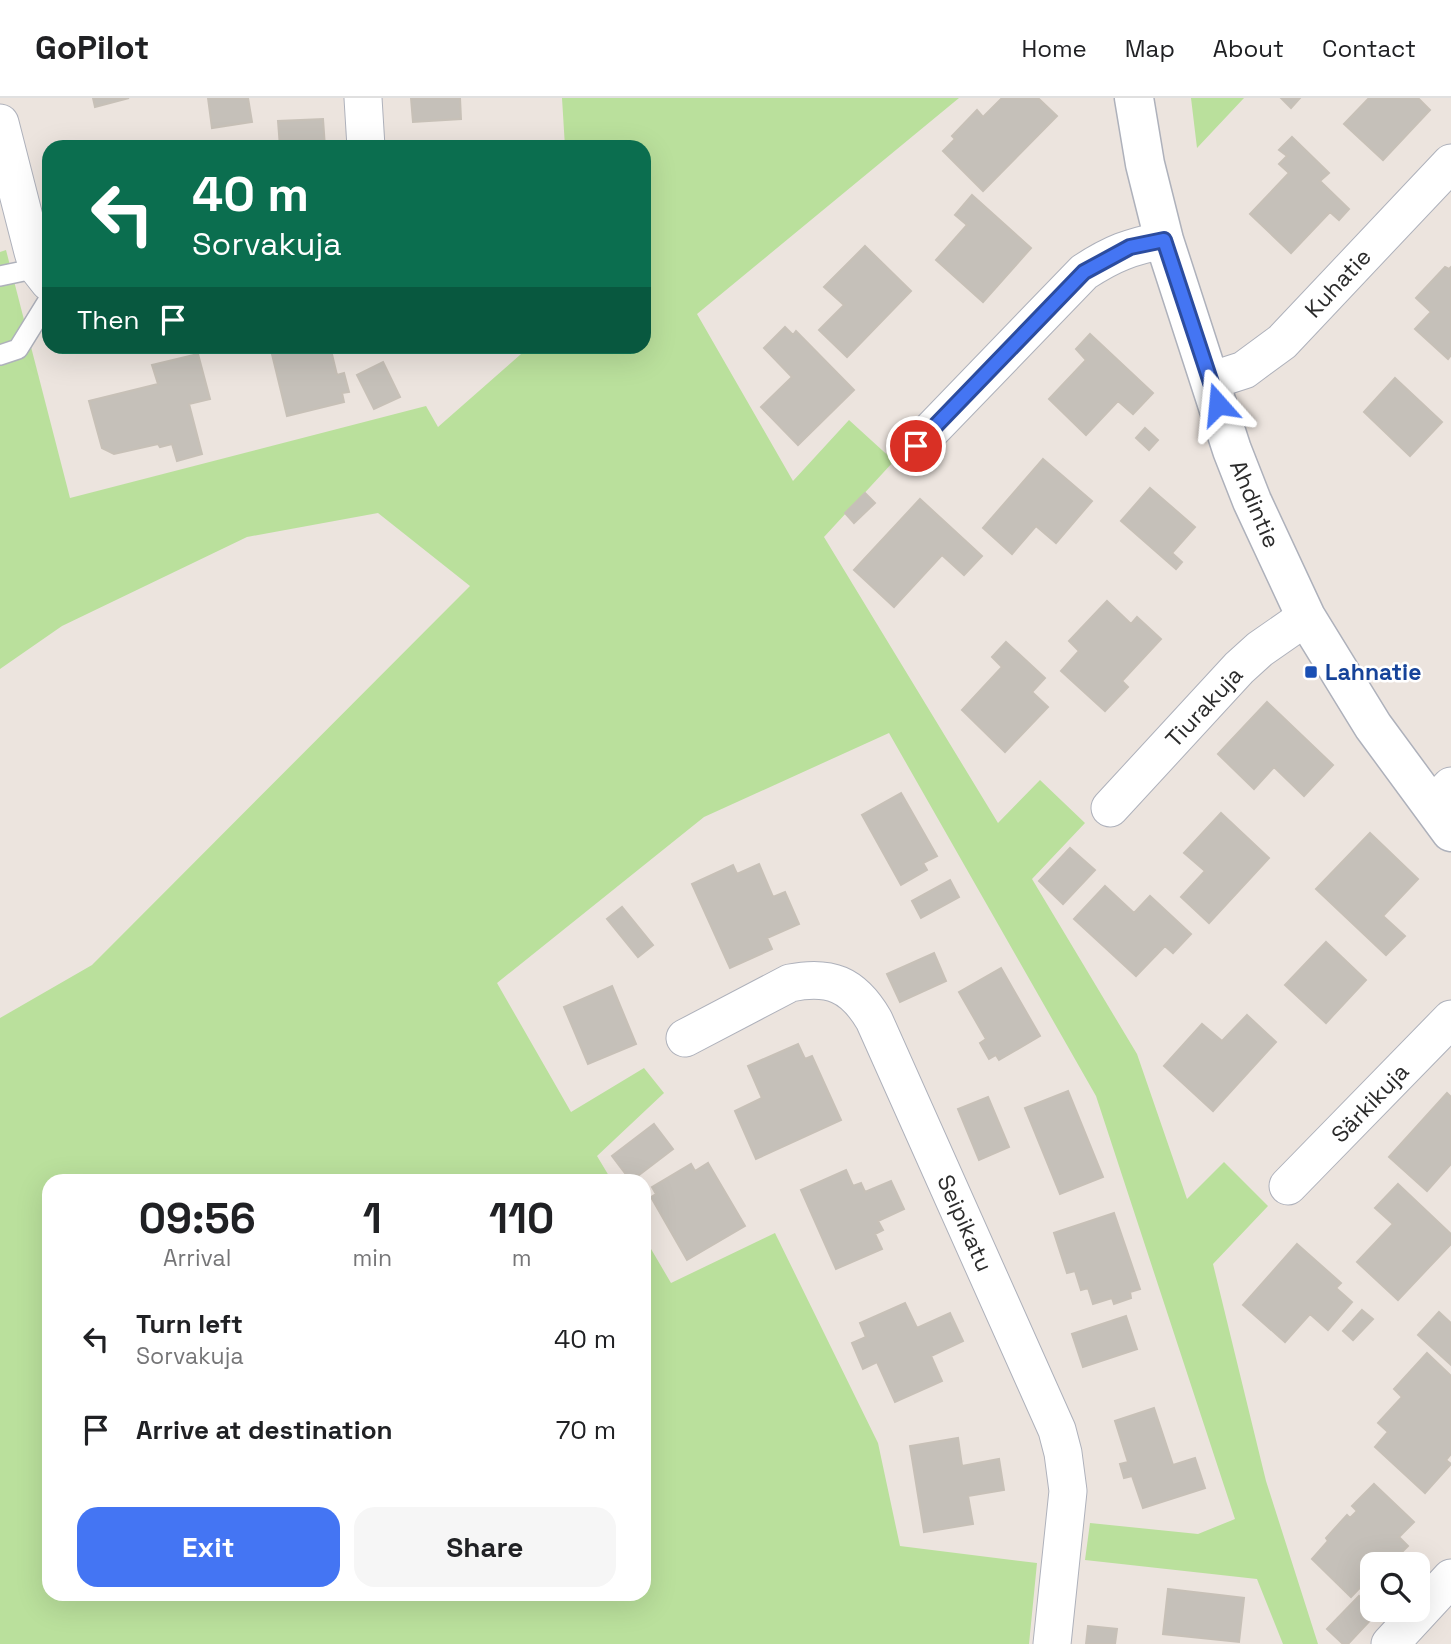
<!DOCTYPE html>
<meta charset="utf-8">
<style>
:root{--surface:#fff;--page:#f6f6f6;--text:#202124;--muted:#757577;--line:#e0e0e0;--accent:#4475f3}
body{margin:0;font-family:"Space Grotesk",sans-serif;background:var(--page);color:var(--text);height:100vh;display:flex;flex-direction:column;font-size:26px;white-space:nowrap}
*{box-sizing:border-box;margin:0}
p{font-size:23px;color:var(--muted)}
.icon{flex:none;width:38px;height:38px;fill:none;stroke:currentColor;stroke-width:2;stroke-linecap:round;stroke-linejoin:round}
.map{position:relative;flex:1;overflow:hidden}
.panel{position:absolute;left:42px;top:1076px;width:609px;height:427px;display:flex;flex-direction:column;background:var(--surface);border-radius:21px;box-shadow:0 7px 28px #0002}
.panel>*{flex:none}
.banner{position:absolute;left:42px;top:42px;width:609px;height:214px;border-radius:21px;box-shadow:0 7px 28px #0002;background:#0b6e4f;color:#fff;overflow:hidden}
.tools{position:absolute;left:1360px;top:1454px;display:grid;gap:14px}
.tools a{display:grid;place-items:center;width:70px;height:70px;border-radius:14px;background:var(--surface);box-shadow:0 7px 28px #0002;font-size:35px}
.pin{position:absolute;display:grid;place-items:center;width:60px;height:60px;color:#fff;margin:-30px;border:4px solid #fff;border-radius:50%;box-shadow:0 2px 7px #0007}
.me{position:absolute;width:77px;margin:-38px;rotate:342deg;stroke-linejoin:round;filter:drop-shadow(0 0 5px #0008)}
.turn{display:flex;align-items:center;gap:24px;height:147px;padding:0 35px;font-size:32px}
.turn .icon{width:91px;height:91px;stroke-width:2.5}
.turn b{display:block;font-size:49px;line-height:60px}
.then{display:flex;align-items:center;height:66px;padding:0 35px;background:#0003;gap:14px;font-size:26px}
.eta{display:flex;justify-content:space-evenly;align-items:center;height:119px;text-align:center}
.eta b{font-size:42px;font-weight:800;line-height:49px}
.cta{display:flex;gap:14px;margin-top:auto;padding:14px 35px}
.cta a{flex:1;height:80px;border-radius:21px;background:var(--accent);color:#fff;font-size:28px;font-weight:800;line-height:80px;text-align:center}
.cta a+a{background:var(--page);color:var(--text)}
ul{padding:0;list-style:none}
li{display:flex;align-items:center;gap:21px;height:91px;padding:0 35px}
li div{flex:1}
li b{display:block;font-size:26px}
li em{font-style:normal}
header{display:flex;align-items:center;gap:42px;box-sizing:border-box;height:98px;padding:0 35px;background:var(--surface);border-bottom:2px solid var(--line)}
header strong{font-size:33px}
nav{display:flex;gap:38px;margin-inline-start:auto;font-size:24px}
.map>svg:first-child{display:block}
.green{fill:#bae09c}
.building{fill:#c5c0b9;stroke:#c7c0b7;stroke-width:2}
.lines{fill:none;stroke-linecap:round;stroke-linejoin:round}
.service-casing{stroke:#aeb1bb;stroke-width:22}
.minor-casing{stroke:#aeb1bb;stroke-width:39}
.tertiary-casing{stroke:#aeb1bb;stroke-width:41}
.service{stroke:#fff;stroke-width:19}
.minor{stroke:#fff;stroke-width:37}
.tertiary{stroke:#fff;stroke-width:38}
.route-casing{stroke:#2c4c9e;stroke-width:18}
.route{stroke:#4475f3;stroke-width:12}
.transit-dot{fill:#1a4fb4;stroke:#fff;stroke-width:2.5}
.labels{text-anchor:middle;dominant-baseline:central;stroke-width:5;stroke-linejoin:round;paint-order:stroke}
.street-label{font-size:23px;fill:#2b2b2b;stroke:#fff}
.transit-label{font-size:23px;font-weight:bold;fill:#164399;stroke:#fff;text-anchor:start}
</style>
<header>
<strong>GoPilot</strong>
<nav><a>Home</a><a>Map</a><a>About</a><a>Contact</a></nav>
</header>
<div class="map">
<svg width="1451" height="1546" viewBox="0 0 1451 1546">
<rect width="100%" height="100%" fill="#ece4de"/>
<path class="green" d="M 562,0 L 959,0 L 697,216 L 793,383 L 849,322 L 894,363 L 824,439 L 998,725 L 1040,682 L 1085,725 L 1032,781 L 1137,956 L 1187,1101 L 1224,1064 L 1268,1108 L 1213,1166 L 1266,1383 L 1318,1546 L 1283,1546 L 1257,1481 L 1085,1462 L 1090,1425 L 1198,1436 L 1235,1421 L 1096,998 L 889,635 L 704,719 L 497,885 L 571,1014 L 644,970 L 664,995 L 597,1058 L 612,1083 L 49,1083 L 49,1496 L 644,1496 L 644,1139 L 671,1185 L 775,1135 L 878,1345 L 900,1448 L 1037,1465 L 1029,1546 L 0,1546 L 0,920 L 92,867 L 470,488 L 378,415 L 247,439 L 62,528 L 0,571 L 0,154 L 6,152 L 70,400 L 426,308 L 438,329 L 529,249 L 644,248 L 644,49 L 565,49 Z
M 1191,0 L 1244,0 L 1197,50 Z"/>
<path class="building" d="M 93,0 L 129,0 L 95,9 Z
M 208,0 L 248,0 L 252,24 L 212,30 Z
M 411,0 L 460,0 L 461,21 L 413,24 Z
M 1002,0 L 1038,0 L 1057,18 L 983,93 L 943,53 L 955,41 L 952,38 L 977,12 L 983,19 Z
M 1281,0 L 1300,0 L 1291,10 Z
M 1369,0 L 1418,0 L 1430,12 L 1383,62 L 1344,26 Z
M 323,21 L 325,49 L 280,49 L 278,23 Z
M 1292,39 L 1329,75 L 1320,83 L 1349,111 L 1339,122 L 1330,114 L 1291,155 L 1250,116 L 1289,75 L 1279,66 L 1287,58 L 1279,52 Z
M 79,44 L 80,49 L 57,49 Z
M 972,97 L 1031,150 L 983,204 L 936,162 L 967,127 L 955,117 Z
M 865,148 L 911,193 L 847,259 L 819,232 L 844,207 L 824,189 Z
M 1445,169 L 1449,171 L 1451,169 L 1451,257 L 1448,261 L 1415,231 L 1431,214 L 1416,200 Z
M 785,229 L 793,237 L 796,233 L 854,292 L 798,347 L 761,309 L 792,279 L 764,250 Z
M 1090,236 L 1153,295 L 1133,316 L 1118,303 L 1086,337 L 1049,301 L 1086,262 L 1076,251 Z
M 270,248 L 330,248 L 337,277 L 344,275 L 349,294 L 342,295 L 344,304 L 287,318 Z
M 198,256 L 210,301 L 189,306 L 202,356 L 177,363 L 172,346 L 160,349 L 158,346 L 114,356 L 102,350 L 89,303 L 158,286 L 152,267 Z
M 383,264 L 400,299 L 374,311 L 357,277 Z
M 1395,280 L 1442,324 L 1410,358 L 1364,314 Z
M 1145,330 L 1158,342 L 1149,352 L 1136,340 Z
M 1043,361 L 1092,403 L 1056,445 L 1036,428 L 1012,456 L 983,430 Z
M 1150,390 L 1195,429 L 1172,455 L 1182,464 L 1176,471 L 1121,423 Z
M 865,395 L 875,405 L 854,425 L 845,415 Z
M 920,401 L 982,458 L 964,477 L 942,457 L 894,509 L 854,472 Z
M 1107,503 L 1131,526 L 1137,519 L 1161,541 L 1122,583 L 1128,589 L 1105,613 L 1061,573 L 1079,553 L 1069,543 Z
M 1006,544 L 1045,580 L 1032,594 L 1048,609 L 1005,654 L 962,612 L 1002,569 L 992,559 Z
M 1267,604 L 1333,667 L 1304,698 L 1274,669 L 1254,691 L 1218,656 Z
M 901,695 L 937,758 L 923,765 L 927,772 L 901,787 L 862,717 Z
M 1221,715 L 1269,760 L 1209,825 L 1181,799 L 1205,773 L 1184,755 Z
M 1370,735 L 1418,781 L 1383,818 L 1405,838 L 1386,857 L 1316,791 Z
M 1070,750 L 1095,772 L 1063,806 L 1039,783 Z
M 759,766 L 773,799 L 785,794 L 799,826 L 767,840 L 772,851 L 730,870 L 692,786 L 733,767 L 737,776 Z
M 950,782 L 959,799 L 921,820 L 912,803 Z
M 1105,788 L 1134,815 L 1150,798 L 1191,836 L 1173,855 L 1165,848 L 1136,878 L 1074,821 Z
M 622,809 L 653,847 L 638,859 L 607,821 Z
M 1326,844 L 1366,882 L 1326,925 L 1285,887 Z
M 934,855 L 946,883 L 900,904 L 887,876 Z
M 1001,870 L 1040,938 L 999,962 L 996,957 L 989,961 L 980,945 L 986,941 L 959,894 Z
M 612,888 L 636,946 L 588,966 L 564,909 Z
M 1247,917 L 1276,944 L 1213,1013 L 1164,968 L 1202,926 L 1222,943 Z
M 798,946 L 805,961 L 812,958 L 841,1022 L 756,1061 L 735,1013 L 762,1000 L 748,968 Z
M 1068,993 L 1103,1079 L 1060,1096 L 1025,1010 Z
M 1447,995 L 1451,999 L 1451,1066 L 1427,1093 L 1389,1059 Z
M 988,999 L 1009,1049 L 979,1062 L 958,1011 Z
M 654,1026 L 673,1051 L 631,1083 L 612,1058 Z
M 708,1065 L 745,1128 L 687,1162 L 651,1099 L 656,1096 L 652,1089 L 691,1066 L 695,1073 Z
M 846,1072 L 853,1088 L 861,1085 L 865,1094 L 891,1083 L 904,1111 L 878,1123 L 883,1132 L 875,1136 L 882,1151 L 836,1171 L 801,1092 Z
M 1398,1086 L 1451,1136 L 1451,1146 L 1398,1202 L 1357,1164 L 1393,1126 L 1375,1110 Z
M 1114,1115 L 1140,1191 L 1130,1194 L 1131,1200 L 1114,1206 L 1112,1200 L 1093,1206 L 1088,1190 L 1081,1192 L 1075,1173 L 1067,1175 L 1054,1135 Z
M 1297,1146 L 1341,1185 L 1336,1190 L 1352,1204 L 1328,1232 L 1310,1216 L 1285,1244 L 1243,1207 Z
M 905,1205 L 917,1230 L 950,1215 L 963,1243 L 931,1258 L 942,1283 L 895,1304 L 877,1264 L 863,1271 L 852,1245 L 866,1239 L 860,1225 Z
M 1362,1212 L 1373,1221 L 1353,1242 L 1343,1233 Z
M 1439,1214 L 1451,1225 L 1451,1267 L 1418,1237 Z
M 1126,1218 L 1137,1251 L 1083,1269 L 1072,1236 Z
M 1427,1255 L 1451,1278 L 1451,1356 L 1446,1362 L 1451,1366 L 1425,1395 L 1375,1349 L 1388,1334 L 1378,1325 L 1402,1299 L 1394,1291 Z
M 1154,1310 L 1173,1367 L 1195,1360 L 1205,1390 L 1143,1410 L 1132,1378 L 1124,1380 L 1120,1366 L 1128,1364 L 1115,1323 Z
M 958,1340 L 962,1368 L 999,1361 L 1004,1392 L 968,1398 L 973,1426 L 924,1434 L 910,1348 Z
M 1374,1386 L 1414,1424 L 1399,1439 L 1408,1448 L 1390,1466 L 1372,1466 L 1372,1477 L 1351,1499 L 1312,1461 L 1328,1443 L 1326,1440 L 1347,1417 L 1350,1420 L 1357,1413 L 1352,1408 Z
M 1168,1491 L 1244,1500 L 1239,1544 L 1163,1536 Z
M 1359,1498 L 1377,1515 L 1348,1546 L 1343,1546 L 1327,1531 Z
M 1088,1528 L 1117,1531 L 1115,1546 L 1086,1546 Z"/>
<g class="lines">
<g class="service-casing">
<path id="service" d="M 0,178 L 38,170
M 0,257 L 18,251 L 49,201"/>
</g>
<g class="minor-casing">
<path id="minor" d="M 363,0 L 366,49
M 0,25 L 33,154 L 38,170 L 49,184
M 1210,283 L 1244,272 L 1282,244 L 1451,65
M 916,348 L 1084,174 C 1113,155 1130,149 1164,142
M 1432,708 L 1451,688
M 1110,710 L 1239,570 L 1260,551 L 1306,519
M 685,940 L 790,885 C 830,877 853,886 874,922 L 1057,1332 L 1063,1355 L 1068,1393 L 1052,1546
M 1288,1088 L 1451,921
M 1390,1546 L 1451,1480"/>
</g>
<g class="tertiary-casing">
<path id="tertiary" d="M 1134,0 L 1145,66 L 1164,142 L 1232,352 L 1252,403 L 1306,519 L 1373,628 L 1451,734"/>
</g>
<use href="#service" class="service"/>
<use href="#minor" class="minor"/>
<use href="#tertiary" class="tertiary"/>
</g>
<g class="lines">
<g class="route-casing">
<path id="route" d="M 916,348 L 1084,174 L 1130,149 L 1164,142 L 1218,306"/>
</g>
<use href="#route" class="route"/>
</g>
<rect class="transit-dot" x="1304" y="567" width="14" height="14" rx="3.5"/>
<g class="labels">
<g class="street-label">
<text transform="translate(1338 185) rotate(-47)">Kuhatie</text>
<text transform="translate(1255 406) rotate(67)">Ahdintie</text>
<text transform="translate(1204 609) rotate(-47)">Tiurakuja</text>
<text transform="translate(1370 1005) rotate(-46)">Särkikuja</text>
<text transform="translate(965 1125) rotate(66)">Seipikatu</text>
</g>
<g class="transit-label">
<text x="1325" y="574">Lahnatie</text>
</g>
</g>
</svg>
<div class="tools">
<a><svg class="icon" aria-label="search" viewBox="0 0 24 24"><circle cx="10" cy="10" r="6"/><path d="M15 15l6 6"/></svg></a>
</div>
<div class="pin" style="left:916px;top:348px;background:#d93025"><svg class="icon" aria-label="arrive" viewBox="0 0 24 24"><path d="M6 21V4h12l-3 4 3 4H6"/></svg></div>
<svg class="me" style="left:1218px;top:306px" viewBox="-20 -20 40 40"><path d="M0-17L14 15 0 8-14 15z" fill="#4475f3" stroke="#fff" stroke-width="4"/></svg>
<div class="banner">
<div class="turn"><svg class="icon" aria-label="left" viewBox="0 0 24 24"><path d="M17 20v-9H6M10 6l-5 5 5 5"/></svg><div><b>40 m</b>Sorvakuja</div></div>
<div class="then">Then<svg class="icon" aria-label="arrive" viewBox="0 0 24 24"><path d="M6 21V4h12l-3 4 3 4H6"/></svg></div>
</div>
<section class="panel">
<div class="eta">
<div><b>09:56</b><p>Arrival</p></div>
<div><b>1</b><p>min</p></div>
<div><b>110</b><p>m</p></div>
</div>
<ul>
<li><svg class="icon" aria-label="left" viewBox="0 0 24 24"><path d="M17 20v-9H6M10 6l-5 5 5 5"/></svg><div><b>Turn left</b><p>Sorvakuja</p></div><em>40 m</em></li>
<li><svg class="icon" aria-label="arrive" viewBox="0 0 24 24"><path d="M6 21V4h12l-3 4 3 4H6"/></svg><div><b>Arrive at destination</b></div><em>70 m</em></li>
</ul>
<div class="cta"><a>Exit</a><a>Share</a></div>
</section>
</div>
